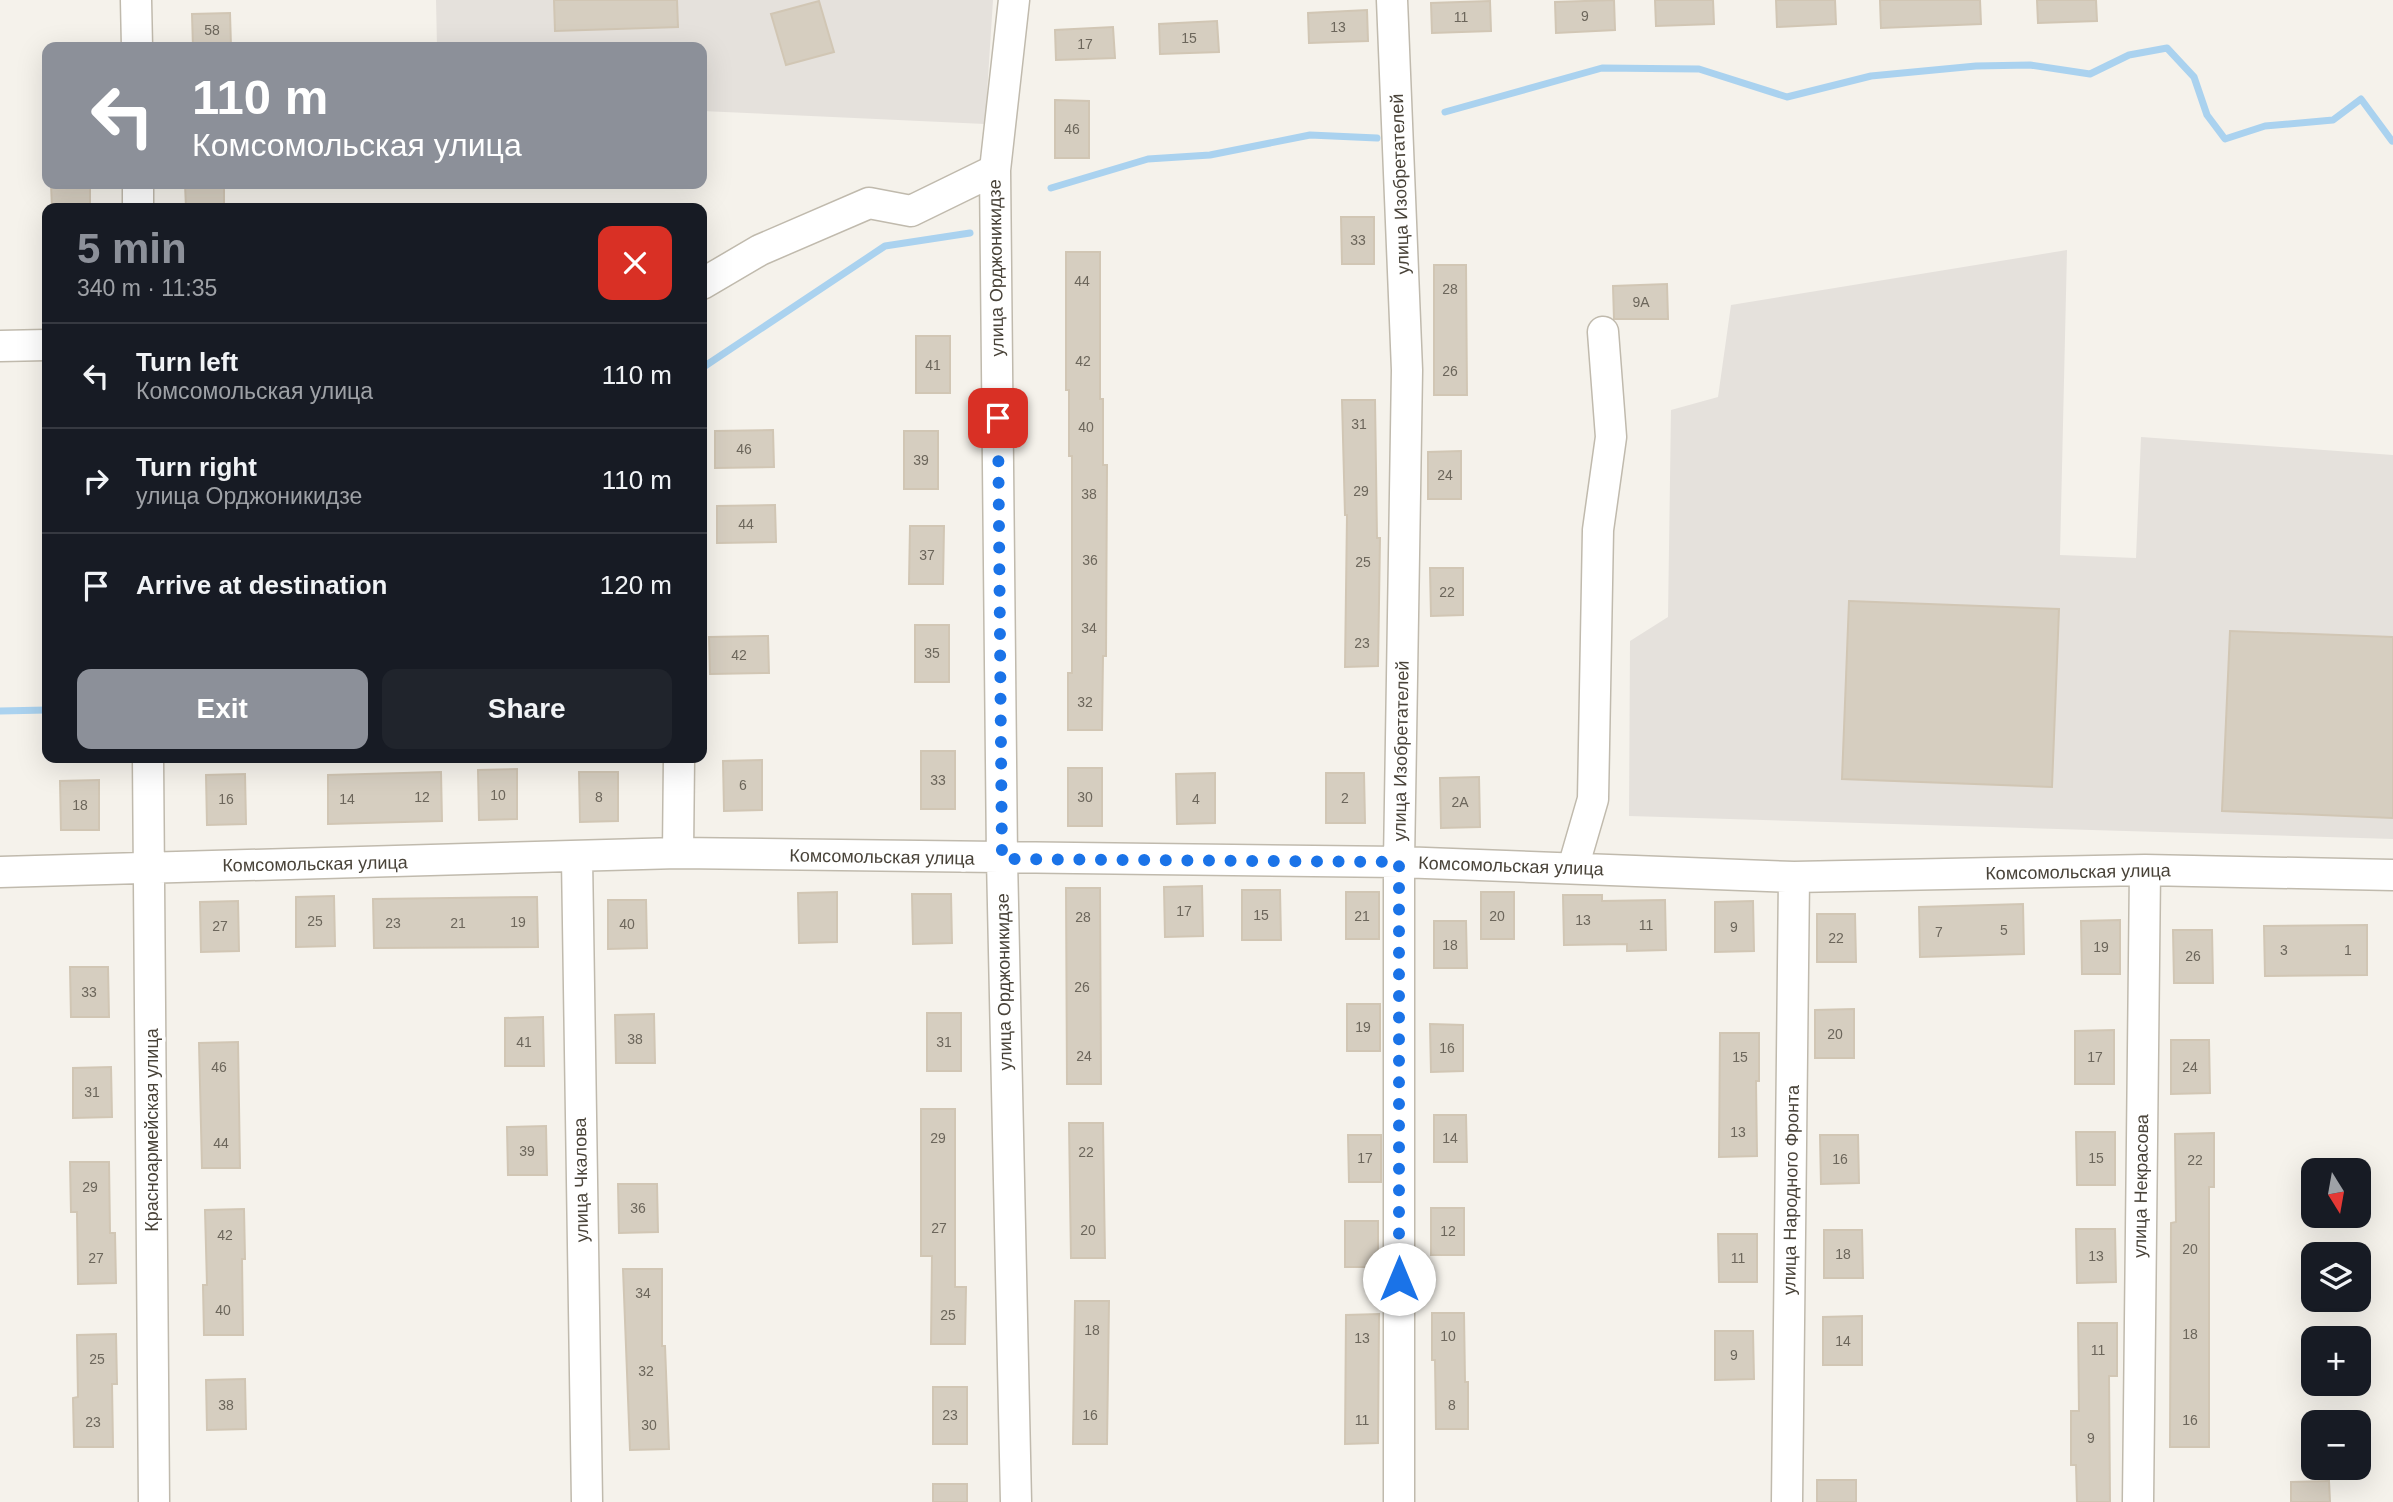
<!DOCTYPE html>
<meta charset="utf-8">
<style>
:root{--surface:#171b24;--page:#20242c;--text:#f1f3f6;--muted:#9ea1a6;--line:#363941;--accent:#8c9099}
body{margin:0;font-family:Helvetica,sans-serif;background:var(--page);color:var(--text);height:100vh;display:flex;flex-direction:column;font-size:26px;white-space:nowrap}
*{box-sizing:border-box;margin:0}
p{font-size:23px;color:var(--muted)}
.icon{flex:none;width:38px;height:38px;fill:none;stroke:currentColor;stroke-width:2;stroke-linecap:round;stroke-linejoin:round}
.map{position:relative;flex:1;overflow:hidden}
.sheet{position:absolute;left:42px;top:203px;width:665px;height:560px;display:flex;flex-direction:column;background:var(--surface);border-radius:14px;box-shadow:0 7px 28px #0002}
.sheet>*{flex:none}
.top-card{position:absolute;left:42px;top:42px;width:665px;height:147px;border-radius:14px;box-shadow:0 7px 28px #0002;background:#8c9099;color:#fff;overflow:hidden}
.needle{width:46px;rotate:169deg}
.buttons{position:absolute;left:2301px;top:1158px;display:grid;gap:14px}
.buttons a{display:grid;place-items:center;width:70px;height:70px;border-radius:14px;background:var(--surface);box-shadow:0 7px 28px #0002;font-size:35px}
.pin{position:absolute;display:grid;place-items:center;width:60px;height:60px;color:#fff;margin:-30px;border-radius:14px;box-shadow:0 4px 10px #0006}
.me{position:absolute;width:77px;margin:-38px;rotate:0deg;stroke-linejoin:round;filter:drop-shadow(0 0 5px #0008)}
.turn{display:flex;align-items:center;gap:24px;height:147px;padding:0 35px;font-size:32px}
.turn .icon{width:91px;height:91px;stroke-width:2.5}
.turn b{display:block;font-size:49px;line-height:60px}
.round{display:grid;place-items:center;flex:none;width:74px;height:74px;border-radius:14px;background:var(--page)}
.head{display:flex;align-items:center;justify-content:space-between;height:119px;padding:0 35px}
h1{font-size:42px;font-weight:700;line-height:52px;color:var(--accent)}
.primary-button{display:flex;gap:14px;margin-top:auto;padding:14px 35px}
.primary-button a{flex:1;height:80px;border-radius:14px;background:var(--accent);color:#fff;font-size:28px;font-weight:700;line-height:80px;text-align:center}
.primary-button a+a{background:var(--page);color:var(--text)}
ul{padding:0;list-style:none}
li{display:flex;align-items:center;gap:21px;height:105px;padding:0 35px;border-top:2px solid var(--line)}
li div{flex:1}
li b{display:block;font-size:26px}
li em{font-style:normal}
.map>svg:first-child{display:block}
.industrial{fill:#e5e1dc}
.lines{fill:none;stroke-linecap:round;stroke-linejoin:round}
.stream{stroke:#aad2ef;stroke-width:7}
.building{fill:#d6cec0;stroke:#d1c6b4;stroke-width:2}
.minor-casing{stroke:#c0baad;stroke-width:33}
.minor{stroke:#fff;stroke-width:30}
.route{stroke:#1a73e8;stroke-width:12;stroke-dasharray:0 21.6}
.labels{text-anchor:middle;dominant-baseline:central;stroke-width:7;stroke-linejoin:round;paint-order:stroke}
.number-label{font-size:14px;fill:#6c665b}
.street-label{font-size:18px;fill:#494339;stroke:#fff}
</style>
<div class="map">
<svg width="2393" height="1502" viewBox="0 0 2393 1502">
<rect width="100%" height="100%" fill="#f5f2eb"/>
<path class="industrial" d="M 436,0 L 993,0 L 985,124 L 702,111 L 702,47 L 437,47 Z
M 2067,250 L 2060,555 L 2136,558 L 2141,437 L 2393,455 L 2393,839 L 1629,816 L 1630,641 L 1668,617 L 1671,410 L 1718,397 L 1731,305 Z"/>
<g class="lines">
<path class="stream" d="M 1445,112 L 1602,68 L 1699,69 L 1787,97 L 1871,76 L 1976,66 L 2030,65 L 2090,74 L 2129,55 L 2167,48 L 2194,77 L 2207,115 L 2225,139 L 2265,126 L 2333,120 L 2361,99 L 2392,141
M 1051,188 L 1148,159 L 1210,155 L 1310,135 L 1377,138
M 702,368 L 885,246 L 970,233
M 0,711 L 47,710"/>
</g>
<path class="building" d="M 554,0 L 677,0 L 678,27 L 555,31 Z
M 1614,0 L 1615,30 L 1556,33 L 1555,2 Z
M 1655,0 L 1713,0 L 1714,24 L 1656,26 Z
M 1776,0 L 1835,0 L 1836,24 L 1777,27 Z
M 1880,0 L 1980,0 L 1981,24 L 1881,28 Z
M 2037,0 L 2096,0 L 2097,21 L 2038,23 Z
M 819,1 L 834,52 L 786,65 L 771,14 Z
M 1490,1 L 1491,31 L 1432,33 L 1431,3 Z
M 1367,10 L 1368,41 L 1309,43 L 1308,13 Z
M 230,13 L 231,47 L 193,47 L 192,14 Z
M 1217,21 L 1219,52 L 1160,54 L 1159,24 Z
M 1113,27 L 1115,58 L 1056,60 L 1055,30 Z
M 1055,100 L 1089,101 L 1089,158 L 1055,158 Z
M 51,184 L 90,184 L 90,208 L 52,208 Z
M 185,184 L 224,184 L 224,208 L 186,208 Z
M 1341,217 L 1374,217 L 1374,264 L 1342,264 Z
M 1066,252 L 1100,252 L 1100,399 L 1103,399 L 1103,465 L 1107,465 L 1106,656 L 1103,656 L 1102,730 L 1068,730 L 1068,673 L 1072,673 L 1072,456 L 1069,456 L 1069,390 L 1066,390 Z
M 1434,265 L 1466,265 L 1467,395 L 1434,395 Z
M 1667,284 L 1668,319 L 1614,319 L 1613,286 Z
M 916,336 L 950,336 L 950,393 L 916,393 Z
M 1342,400 L 1375,400 L 1377,538 L 1380,538 L 1378,666 L 1345,667 L 1347,515 L 1345,515 Z
M 773,430 L 774,467 L 715,468 L 715,431 Z
M 904,431 L 938,431 L 938,489 L 904,489 Z
M 1461,451 L 1461,499 L 1428,499 L 1428,452 Z
M 775,505 L 776,542 L 717,543 L 717,506 Z
M 910,526 L 944,526 L 943,584 L 909,584 Z
M 1430,568 L 1463,568 L 1463,615 L 1431,616 Z
M 1849,601 L 2059,609 L 2052,787 L 1842,779 Z
M 915,625 L 949,625 L 949,682 L 915,682 Z
M 2230,631 L 2393,637 L 2393,818 L 2222,811 Z
M 768,636 L 769,673 L 710,674 L 709,637 Z
M 921,751 L 955,751 L 955,809 L 921,809 Z
M 762,760 L 762,810 L 724,811 L 723,761 Z
M 1068,768 L 1102,768 L 1102,826 L 1068,826 Z
M 517,769 L 517,819 L 479,820 L 478,770 Z
M 441,772 L 442,821 L 328,824 L 328,775 Z
M 579,772 L 618,772 L 618,821 L 580,822 Z
M 1215,773 L 1215,823 L 1177,824 L 1176,774 Z
M 1326,773 L 1364,773 L 1365,823 L 1326,823 Z
M 245,774 L 246,824 L 207,825 L 206,775 Z
M 1479,777 L 1480,827 L 1441,828 L 1440,778 Z
M 99,780 L 99,830 L 61,830 L 60,781 Z
M 1202,886 L 1203,936 L 1165,937 L 1164,887 Z
M 1066,888 L 1100,888 L 1101,1084 L 1067,1084 Z
M 1242,890 L 1280,890 L 1281,940 L 1242,940 Z
M 837,892 L 837,942 L 799,943 L 798,893 Z
M 1346,892 L 1379,892 L 1379,939 L 1346,939 Z
M 1481,892 L 1514,892 L 1514,939 L 1481,939 Z
M 912,894 L 951,894 L 952,943 L 913,944 Z
M 1563,895 L 1602,895 L 1602,901 L 1665,900 L 1666,950 L 1627,951 L 1627,944 L 1564,945 Z
M 334,896 L 335,946 L 296,947 L 296,897 Z
M 537,897 L 538,947 L 374,948 L 373,899 Z
M 608,900 L 646,900 L 647,948 L 608,949 Z
M 238,901 L 239,951 L 201,952 L 200,902 Z
M 1753,901 L 1754,951 L 1715,952 L 1715,902 Z
M 2023,904 L 2024,954 L 1920,957 L 1919,907 Z
M 1817,914 L 1855,914 L 1856,962 L 1817,962 Z
M 2120,920 L 2120,974 L 2082,974 L 2081,921 Z
M 1434,921 L 1466,921 L 1467,968 L 1434,968 Z
M 2367,925 L 2367,975 L 2265,976 L 2264,926 Z
M 2173,930 L 2212,930 L 2213,983 L 2174,983 Z
M 70,967 L 108,967 L 109,1017 L 71,1017 Z
M 1347,1004 L 1380,1004 L 1380,1051 L 1347,1051 Z
M 1854,1009 L 1854,1058 L 1815,1058 L 1815,1010 Z
M 927,1013 L 961,1013 L 961,1071 L 927,1071 Z
M 654,1014 L 655,1063 L 616,1063 L 615,1015 Z
M 543,1017 L 544,1066 L 505,1066 L 505,1018 Z
M 1430,1024 L 1463,1025 L 1463,1071 L 1431,1072 Z
M 2114,1030 L 2114,1084 L 2075,1084 L 2075,1031 Z
M 1720,1033 L 1759,1033 L 1759,1081 L 1756,1081 L 1757,1156 L 1719,1157 Z
M 2171,1040 L 2209,1040 L 2210,1093 L 2171,1094 Z
M 238,1042 L 240,1168 L 202,1168 L 199,1043 Z
M 111,1067 L 112,1117 L 73,1118 L 73,1068 Z
M 921,1109 L 955,1109 L 955,1287 L 966,1287 L 965,1344 L 931,1344 L 932,1256 L 921,1256 Z
M 1434,1115 L 1466,1115 L 1467,1162 L 1434,1162 Z
M 1069,1123 L 1103,1123 L 1105,1258 L 1071,1258 Z
M 546,1126 L 547,1175 L 508,1175 L 507,1127 Z
M 2076,1132 L 2115,1132 L 2115,1185 L 2077,1185 Z
M 2214,1133 L 2214,1187 L 2209,1187 L 2209,1447 L 2170,1447 L 2171,1223 L 2176,1222 L 2175,1134 Z
M 1348,1135 L 1381,1135 L 1381,1182 L 1349,1182 Z
M 1820,1135 L 1858,1135 L 1859,1183 L 1821,1184 Z
M 70,1162 L 109,1162 L 110,1233 L 115,1233 L 116,1283 L 78,1284 L 77,1212 L 71,1212 Z
M 618,1184 L 657,1184 L 658,1232 L 619,1233 Z
M 1431,1208 L 1464,1208 L 1464,1255 L 1431,1255 Z
M 244,1209 L 245,1259 L 242,1259 L 243,1335 L 204,1335 L 203,1285 L 207,1285 L 205,1210 Z
M 1345,1221 L 1378,1221 L 1378,1267 L 1345,1267 Z
M 2076,1229 L 2115,1229 L 2116,1282 L 2077,1283 Z
M 1824,1230 L 1862,1230 L 1863,1278 L 1824,1278 Z
M 1718,1234 L 1757,1234 L 1757,1282 L 1719,1282 Z
M 623,1269 L 662,1269 L 662,1346 L 665,1346 L 669,1449 L 630,1450 Z
M 1075,1301 L 1109,1301 L 1107,1444 L 1073,1444 Z
M 1432,1313 L 1464,1313 L 1465,1382 L 1468,1382 L 1468,1429 L 1436,1429 L 1435,1360 L 1432,1360 Z
M 1379,1314 L 1378,1443 L 1345,1444 L 1346,1315 Z
M 1862,1316 L 1862,1365 L 1823,1365 L 1823,1317 Z
M 2078,1323 L 2117,1323 L 2117,1376 L 2109,1376 L 2110,1502 L 2077,1502 L 2076,1465 L 2071,1465 L 2071,1411 L 2079,1411 Z
M 1715,1331 L 1753,1331 L 1754,1379 L 1715,1380 Z
M 116,1334 L 117,1384 L 112,1384 L 113,1447 L 74,1447 L 73,1398 L 78,1397 L 77,1335 Z
M 245,1379 L 246,1429 L 207,1430 L 206,1380 Z
M 933,1387 L 967,1387 L 967,1444 L 933,1444 Z
M 1817,1480 L 1856,1480 L 1856,1502 L 1817,1502 Z
M 2329,1481 L 2330,1502 L 2291,1502 L 2291,1482 Z
M 933,1484 L 967,1484 L 967,1502 L 933,1502 Z"/>
<g class="lines">
<g class="minor-casing">
<path id="minor" d="M 136,0 L 137,47
M 1014,0 L 995,170 L 1002,859 L 1016,1502
M 1392,0 L 1407,370 L 1399,862 L 1399,1502
M 138,184 L 138,208
M 702,284 L 760,250 L 869,203 L 911,211 L 995,170
M 0,346 L 47,345
M 148,758 L 154,1502
M 678,853 L 679,758
M 577,858 L 587,1502
M 1573,868 L 1593,799 L 1598,530 L 1611,437 L 1603,332
M 0,872 L 678,853 L 1399,862 L 1794,877 L 2145,870 L 2393,875
M 1787,1502 L 1794,877
M 2138,1502 L 2145,870"/>
</g>
<use href="#minor" class="minor"/>
</g>
<g class="lines">
<path class="route" d="M 998,418 L 1002,859 L 1399,862 L 1399,1279"/>
</g>
<g class="labels">
<g class="number-label">
<text x="1585" y="16">9</text>
<text x="1461" y="17">11</text>
<text x="1338" y="27">13</text>
<text x="212" y="30">58</text>
<text x="1189" y="38">15</text>
<text x="1085" y="44">17</text>
<text x="1072" y="129">46</text>
<text x="1358" y="240">33</text>
<text x="1082" y="281">44</text>
<text x="1450" y="289">28</text>
<text x="1641" y="302">9А</text>
<text x="1083" y="361">42</text>
<text x="933" y="365">41</text>
<text x="1450" y="371">26</text>
<text x="1359" y="424">31</text>
<text x="1086" y="427">40</text>
<text x="744" y="449">46</text>
<text x="921" y="460">39</text>
<text x="1445" y="475">24</text>
<text x="1361" y="491">29</text>
<text x="1089" y="494">38</text>
<text x="746" y="524">44</text>
<text x="927" y="555">37</text>
<text x="1090" y="560">36</text>
<text x="1363" y="562">25</text>
<text x="1447" y="592">22</text>
<text x="1089" y="628">34</text>
<text x="1362" y="643">23</text>
<text x="932" y="653">35</text>
<text x="739" y="655">42</text>
<text x="1085" y="702">32</text>
<text x="938" y="780">33</text>
<text x="743" y="785">6</text>
<text x="498" y="795">10</text>
<text x="422" y="797">12</text>
<text x="599" y="797">8</text>
<text x="1085" y="797">30</text>
<text x="1345" y="798">2</text>
<text x="226" y="799">16</text>
<text x="347" y="799">14</text>
<text x="1196" y="799">4</text>
<text x="1460" y="802">2А</text>
<text x="80" y="805">18</text>
<text x="1184" y="911">17</text>
<text x="1261" y="915">15</text>
<text x="1362" y="916">21</text>
<text x="1497" y="916">20</text>
<text x="1083" y="917">28</text>
<text x="1583" y="920">13</text>
<text x="315" y="921">25</text>
<text x="518" y="922">19</text>
<text x="393" y="923">23</text>
<text x="458" y="923">21</text>
<text x="627" y="924">40</text>
<text x="1646" y="925">11</text>
<text x="220" y="926">27</text>
<text x="1734" y="927">9</text>
<text x="2004" y="930">5</text>
<text x="1939" y="932">7</text>
<text x="1836" y="938">22</text>
<text x="1450" y="945">18</text>
<text x="2101" y="947">19</text>
<text x="2284" y="950">3</text>
<text x="2348" y="950">1</text>
<text x="2193" y="956">26</text>
<text x="1082" y="987">26</text>
<text x="89" y="992">33</text>
<text x="1363" y="1027">19</text>
<text x="1835" y="1034">20</text>
<text x="635" y="1039">38</text>
<text x="524" y="1042">41</text>
<text x="944" y="1042">31</text>
<text x="1447" y="1048">16</text>
<text x="1084" y="1056">24</text>
<text x="1740" y="1057">15</text>
<text x="2095" y="1057">17</text>
<text x="219" y="1067">46</text>
<text x="2190" y="1067">24</text>
<text x="92" y="1092">31</text>
<text x="1738" y="1132">13</text>
<text x="938" y="1138">29</text>
<text x="1450" y="1138">14</text>
<text x="221" y="1143">44</text>
<text x="527" y="1151">39</text>
<text x="1086" y="1152">22</text>
<text x="1365" y="1158">17</text>
<text x="2096" y="1158">15</text>
<text x="1840" y="1159">16</text>
<text x="2195" y="1160">22</text>
<text x="90" y="1187">29</text>
<text x="638" y="1208">36</text>
<text x="939" y="1228">27</text>
<text x="1088" y="1230">20</text>
<text x="1448" y="1231">12</text>
<text x="225" y="1235">42</text>
<text x="2190" y="1249">20</text>
<text x="1843" y="1254">18</text>
<text x="2096" y="1256">13</text>
<text x="96" y="1258">27</text>
<text x="1738" y="1258">11</text>
<text x="643" y="1293">34</text>
<text x="223" y="1310">40</text>
<text x="948" y="1315">25</text>
<text x="1092" y="1330">18</text>
<text x="2190" y="1334">18</text>
<text x="1448" y="1336">10</text>
<text x="1362" y="1338">13</text>
<text x="1843" y="1341">14</text>
<text x="2098" y="1350">11</text>
<text x="1734" y="1355">9</text>
<text x="97" y="1359">25</text>
<text x="646" y="1371">32</text>
<text x="226" y="1405">38</text>
<text x="1452" y="1405">8</text>
<text x="950" y="1415">23</text>
<text x="1090" y="1415">16</text>
<text x="1362" y="1420">11</text>
<text x="2190" y="1420">16</text>
<text x="93" y="1422">23</text>
<text x="649" y="1425">30</text>
<text x="2091" y="1438">9</text>
</g>
<g class="street-label">
<text transform="translate(1400 184) rotate(-92)">улица Изобретателей</text>
<text transform="translate(996 268) rotate(-91)">улица Орджоникидзе</text>
<text transform="translate(1401 751) rotate(-89)">улица Изобретателей</text>
<text transform="translate(882 857) rotate(1)">Комсомольская улица</text>
<text transform="translate(315 864) rotate(-1)">Комсомольская улица</text>
<text transform="translate(1511 866) rotate(2)">Комсомольская улица</text>
<text transform="translate(2078 872) rotate(-1)">Комсомольская улица</text>
<text transform="translate(1004 982) rotate(-91)">улица Орджоникидзе</text>
<text transform="translate(152 1130) rotate(-90)">Красноармейская улица</text>
<text transform="translate(581 1180) rotate(-91)">улица Чкалова</text>
<text transform="translate(2141 1186) rotate(-89)">улица Некрасова</text>
<text transform="translate(1791 1190) rotate(-89)">улица Народного Фронта</text>
</g>
</g>
</svg>
<div class="buttons">
<a><svg class="needle" viewBox="-14 -14 28 28"><path d="M0-13l5 13h-10z" fill="#e53935"/><path d="M0 13l5-13h-10z" fill="#9ea1a6"/></svg></a>
<a><svg class="icon" aria-label="layers" viewBox="0 0 24 24"><path d="M12 4l9 5-9 5-9-5zM3 14l9 5 9-5"/></svg></a>
<a>+</a>
<a>−</a>
</div>
<div class="pin" style="left:998px;top:418px;background:#d93025"><svg class="icon" aria-label="arrive" viewBox="0 0 24 24"><path d="M6 21V4h12l-3 4 3 4H6"/></svg></div>
<svg class="me" style="left:1399px;top:1279px" viewBox="-20 -20 40 40"><circle r="19" fill="#fff"/><path d="M0-13L10 11 0 6-10 11z" fill="#1a73e8"/></svg>
<div class="top-card">
<div class="turn"><svg class="icon" aria-label="left" viewBox="0 0 24 24"><path d="M17 20v-9H6M10 6l-5 5 5 5"/></svg><div><b>110 m</b>Комсомольская улица</div></div>
</div>
<section class="sheet">
<div class="head"><div><h1>5 min</h1><p>340 m · 11:35</p></div><a class="round" style="background:#d93025;color:#fff"><svg class="icon" aria-label="close" viewBox="0 0 24 24"><path d="M6 6l12 12M18 6L6 18"/></svg></a></div>
<ul>
<li><svg class="icon" aria-label="left" viewBox="0 0 24 24"><path d="M17 20v-9H6M10 6l-5 5 5 5"/></svg><div><b>Turn left</b><p>Комсомольская улица</p></div><em>110 m</em></li>
<li><svg class="icon" aria-label="right" viewBox="0 0 24 24"><path d="M7 20v-9h11M14 6l5 5-5 5"/></svg><div><b>Turn right</b><p>улица Орджоникидзе</p></div><em>110 m</em></li>
<li><svg class="icon" aria-label="arrive" viewBox="0 0 24 24"><path d="M6 21V4h12l-3 4 3 4H6"/></svg><div><b>Arrive at destination</b></div><em>120 m</em></li>
</ul>
<div class="primary-button"><a>Exit</a><a>Share</a></div>
</section>
</div>
